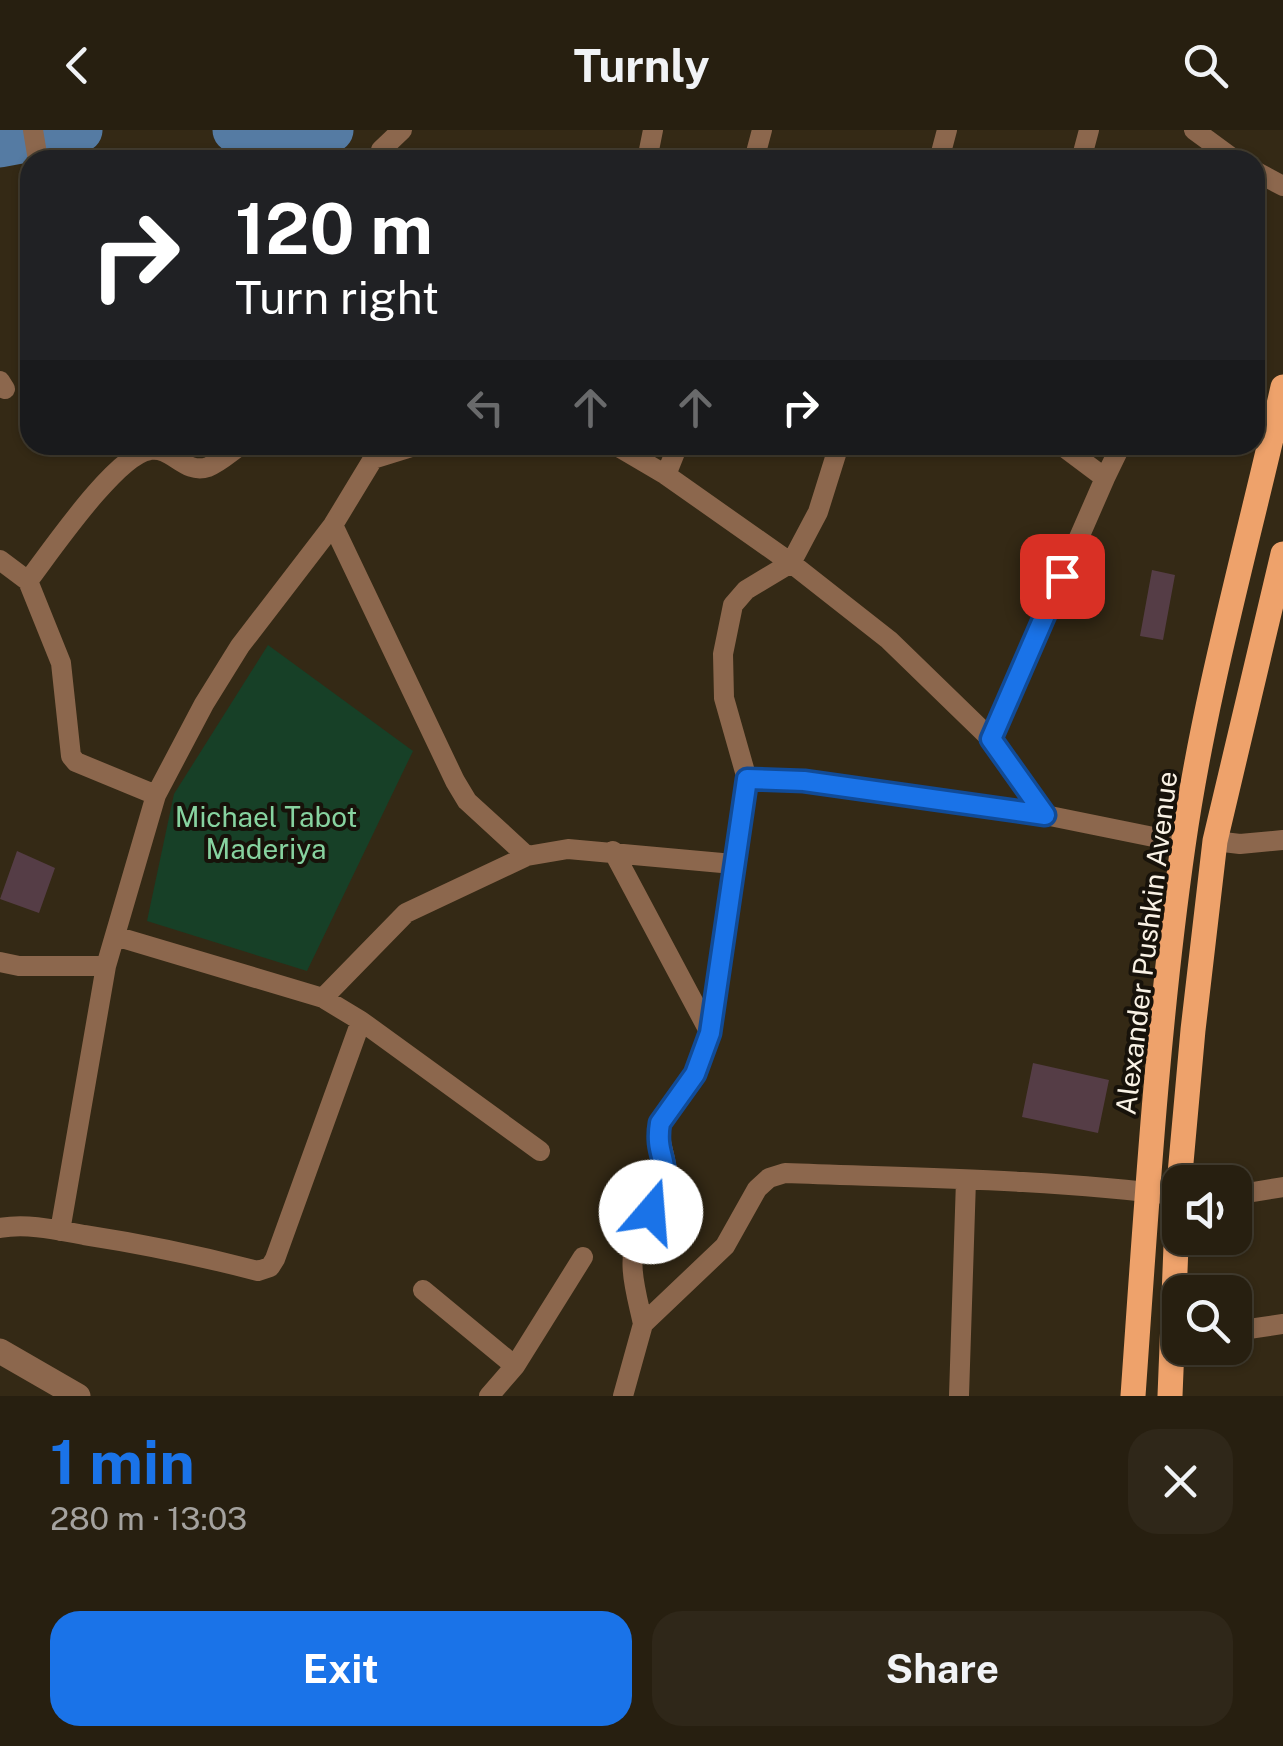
<!DOCTYPE html>
<meta charset="utf-8">
<style>
:root{--surface:#271f10;--page:#2f2719;--text:#f1f3f6;--muted:#a4a29f;--line:#433d30;--accent:#1a73e8}
body{margin:0;font-family:"Public Sans",sans-serif;background:var(--page);color:var(--text);height:100vh;display:flex;flex-direction:column;font-size:38px;white-space:nowrap}
*{box-sizing:border-box;margin:0}
p{font-size:32px;color:var(--muted)}
.icon{flex:none;width:55px;height:55px;fill:none;stroke:currentColor;stroke-width:2;stroke-linecap:round;stroke-linejoin:round}
.map{position:relative;height:1266px;overflow:hidden}
.drawer{display:flex;flex-direction:column;background:var(--surface);flex:1}
.drawer>*{flex:none}
.top-card{position:absolute;left:20px;top:20px;width:1245px;height:305px;border-radius:30px;box-shadow:0 2px 8px #0004,0 0 0 2px var(--line);background:#202124;color:#fff;overflow:hidden}
.buttons{position:absolute;left:1162px;top:1035px;display:grid;gap:20px}
.buttons a{display:grid;place-items:center;width:90px;height:90px;border-radius:20px;background:var(--surface);box-shadow:0 2px 8px #0004,0 0 0 2px var(--line);font-size:50px}
.pin{position:absolute;display:grid;place-items:center;width:85px;height:85px;color:#fff;margin:-42px;border-radius:20px;box-shadow:0 5px 15px #0006}
.me{position:absolute;width:110px;margin:-55px;rotate:18deg;stroke-linejoin:round;filter:drop-shadow(0 0 8px #0008)}
.turn{display:flex;align-items:center;gap:35px;height:210px;padding:0 50px;font-size:45px}
.turn .icon{width:130px;height:130px;stroke-width:2.5}
.turn b{display:block;font-size:70px;line-height:85px}
.lanes{display:flex;align-items:center;height:95px;padding:0 50px;background:#0003;justify-content:center;gap:50px;direction:ltr}
.lanes .off{opacity:.35}
.round{display:grid;place-items:center;flex:none;width:105px;height:105px;border-radius:30px;background:var(--page)}
.overview{display:flex;align-items:center;justify-content:space-between;height:170px;padding:0 50px}
h1{font-size:60px;font-weight:700;line-height:75px;color:var(--accent)}
.button{display:flex;gap:20px;margin-top:auto;padding:20px 50px}
.button a{flex:1;height:115px;border-radius:30px;background:var(--accent);color:#fff;font-size:40px;font-weight:700;line-height:115px;text-align:center}
.button a+a{background:var(--page);color:var(--text)}
header{display:flex;justify-content:space-between;align-items:center;height:130px;padding:0 50px;background:var(--surface);font-size:45px;font-weight:700}
.map>svg:first-child{display:block}
.green{fill:#174027}
.lines{fill:none;stroke-linecap:round;stroke-linejoin:round}
.river{stroke:#557ba3;stroke-width:45}
.building{fill:#553d46}
.minor{stroke:#8c674d;stroke-width:20}
.tertiary{stroke:#8c674d;stroke-width:25}
.primary{stroke:#eea26b;stroke-width:25}
.route-casing{stroke:#114b97;stroke-width:25}
.route{stroke:#1a73e8;stroke-width:18}
.labels{text-anchor:middle;dominant-baseline:central;stroke-width:8;stroke-linejoin:round;paint-order:stroke}
.park-label{font-size:28px;fill:#87d3a0;stroke:#17120a}
.street-label{font-size:28px;fill:#f9f2e5;stroke:#17120a}
</style>
<header><svg class="icon" aria-label="back" viewBox="0 0 24 24"><path d="M15 5l-7 7 7 7"/></svg>Turnly<svg class="icon" aria-label="search" viewBox="0 0 24 24"><circle cx="10" cy="10" r="6"/><path d="M15 15l6 6"/></svg></header>
<div class="map">
<svg width="1283" height="1266" viewBox="0 0 1283 1266">
<rect width="100%" height="100%" fill="#342915"/>
<path class="green" d="M 268,515 L 413,621 L 307,841 L 147,791 L 174,664 Z"/>
<g class="lines">
<path class="river" d="M 235,0 L 325,4 L 331,0
M 0,15 L 80,0"/>
</g>
<path class="building" d="M 1152,440 L 1175,445 L 1163,510 L 1140,506 Z
M 17,721 L 55,738 L 39,783 L 0,769 Z
M 1033,933 L 1109,950 L 1098,1003 L 1022,987 Z"/>
<g class="lines">
<path class="minor" d="M 33,0 L 38,30
M 1194,0 L 1235,30
M 378,30 L 381,20 L 402,0
M 647,30 L 653,0
M 754,30 L 762,0
M 939,30 L 947,0
M 1081,30 L 1089,0
M 1255,41 L 1283,56
M 0,251 L 5,259
M 615,315 L 666,345
M 678,315 L 666,345 L 791,433 L 746,460 L 733,475 L 723,524 L 724,568 L 747,649
M 839,315 L 818,382 L 791,433 L 889,510 L 991,609 L 1045,685 L 1183,713
M 1105,348 L 1121,315
M 333,395 L 455,651 L 467,671 L 527,726
M 0,430 L 28,451 C 51,421 116,325 150,320 C 172,316 184,345 208,337 C 219,333 231,322 241,315
M 28,451 L 61,533 L 71,626 L 76,632 L 156,665
M 991,609 L 1105,348 L 1061,315
M 1215,711 L 1240,714 L 1283,710
M 613,721 L 710,903
M 0,832 L 19,836 L 106,836
M 323,868 L 406,783 L 527,726 L 568,719 L 733,734
M 361,891 L 540,1021
M 1235,1065 L 1283,1057
M 0,1098 C 27,1093 57,1100 84,1105 C 143,1114 200,1126 258,1141 L 270,1137 L 275,1129 L 361,891 L 323,868 L 115,806
M 60,1101 L 106,836 L 156,665 L 204,574 L 240,516 L 333,395 L 373,329 L 418,315
M 423,1160 L 515,1236 L 489,1266
M 643,1194 C 637,1165 625,1131 639,1102 C 647,1084 666,1067 667,1047 C 668,1028 657,1011 660,993 L 695,943 L 710,903 L 747,649 L 805,651 L 1045,685
M 1235,1201 L 1283,1194
M 515,1236 L 583,1127
M 623,1266 L 643,1194 L 725,1116 L 757,1059 L 769,1048 L 785,1043 C 916,1048 1050,1049 1180,1066
M 959,1266 L 966,1050"/>
<path class="tertiary" d="M 0,1221 L 78,1266"/>
<path class="primary" d="M 1133,1266 C 1146,1083 1157,898 1183,716 C 1205,561 1249,409 1283,257
M 1170,1266 L 1178,1066 L 1193,900 L 1215,711 L 1283,424"/>
</g>
<g class="lines">
<g class="route-casing">
<path id="route" d="M 651,1082 C 680,1032 653,1034 660,993 L 695,944 L 710,903 L 747,649 L 804,651 L 1045,685 L 991,609 L 1062,446"/>
</g>
<use href="#route" class="route"/>
</g>
<g class="labels">
<g class="park-label">
<text x="266" y="686">Michael Tabot<tspan x="266" dy="32">Maderiya</tspan></text>
</g>
<g class="street-label">
<text transform="translate(1146 813) rotate(-83)">Alexander Pushkin Avenue</text>
</g>
</g>
</svg>
<div class="buttons">
<a><svg class="icon" aria-label="sound" viewBox="0 0 24 24"><path d="M4 9h4l5-4v14l-5-4H4zM17 9q2 3 0 6"/></svg></a>
<a><svg class="icon" aria-label="search" viewBox="0 0 24 24"><circle cx="10" cy="10" r="6"/><path d="M15 15l6 6"/></svg></a>
</div>
<div class="pin" style="left:1062px;top:446px;background:#d93025"><svg class="icon" aria-label="arrive" viewBox="0 0 24 24"><path d="M6 21V4h12l-3 4 3 4H6"/></svg></div>
<svg class="me" style="left:651px;top:1082px" viewBox="-20 -20 40 40"><circle r="19" fill="#fff"/><path d="M0-13L10 11 0 6-10 11z" fill="#1a73e8"/></svg>
<div class="top-card">
<div class="turn"><svg class="icon" aria-label="right" viewBox="0 0 24 24"><path d="M7 20v-9h11M14 6l5 5-5 5"/></svg><div><b>120 m</b>Turn right</div></div>
<div class="lanes"><svg class="icon off" aria-label="left" viewBox="0 0 24 24"><path d="M17 20v-9H6M10 6l-5 5 5 5"/></svg><svg class="icon off" aria-label="ahead" viewBox="0 0 24 24"><path d="M12 20V5M6 11l6-6 6 6"/></svg><svg class="icon off" aria-label="ahead" viewBox="0 0 24 24"><path d="M12 20V5M6 11l6-6 6 6"/></svg><svg class="icon" aria-label="right" viewBox="0 0 24 24"><path d="M7 20v-9h11M14 6l5 5-5 5"/></svg></div>
</div>
</div>
<section class="drawer">
<div class="overview"><div><h1>1 min</h1><p>280 m · 13:03</p></div><a class="round"><svg class="icon" aria-label="close" viewBox="0 0 24 24"><path d="M6 6l12 12M18 6L6 18"/></svg></a></div>
<div class="button"><a>Exit</a><a>Share</a></div>
</section>
